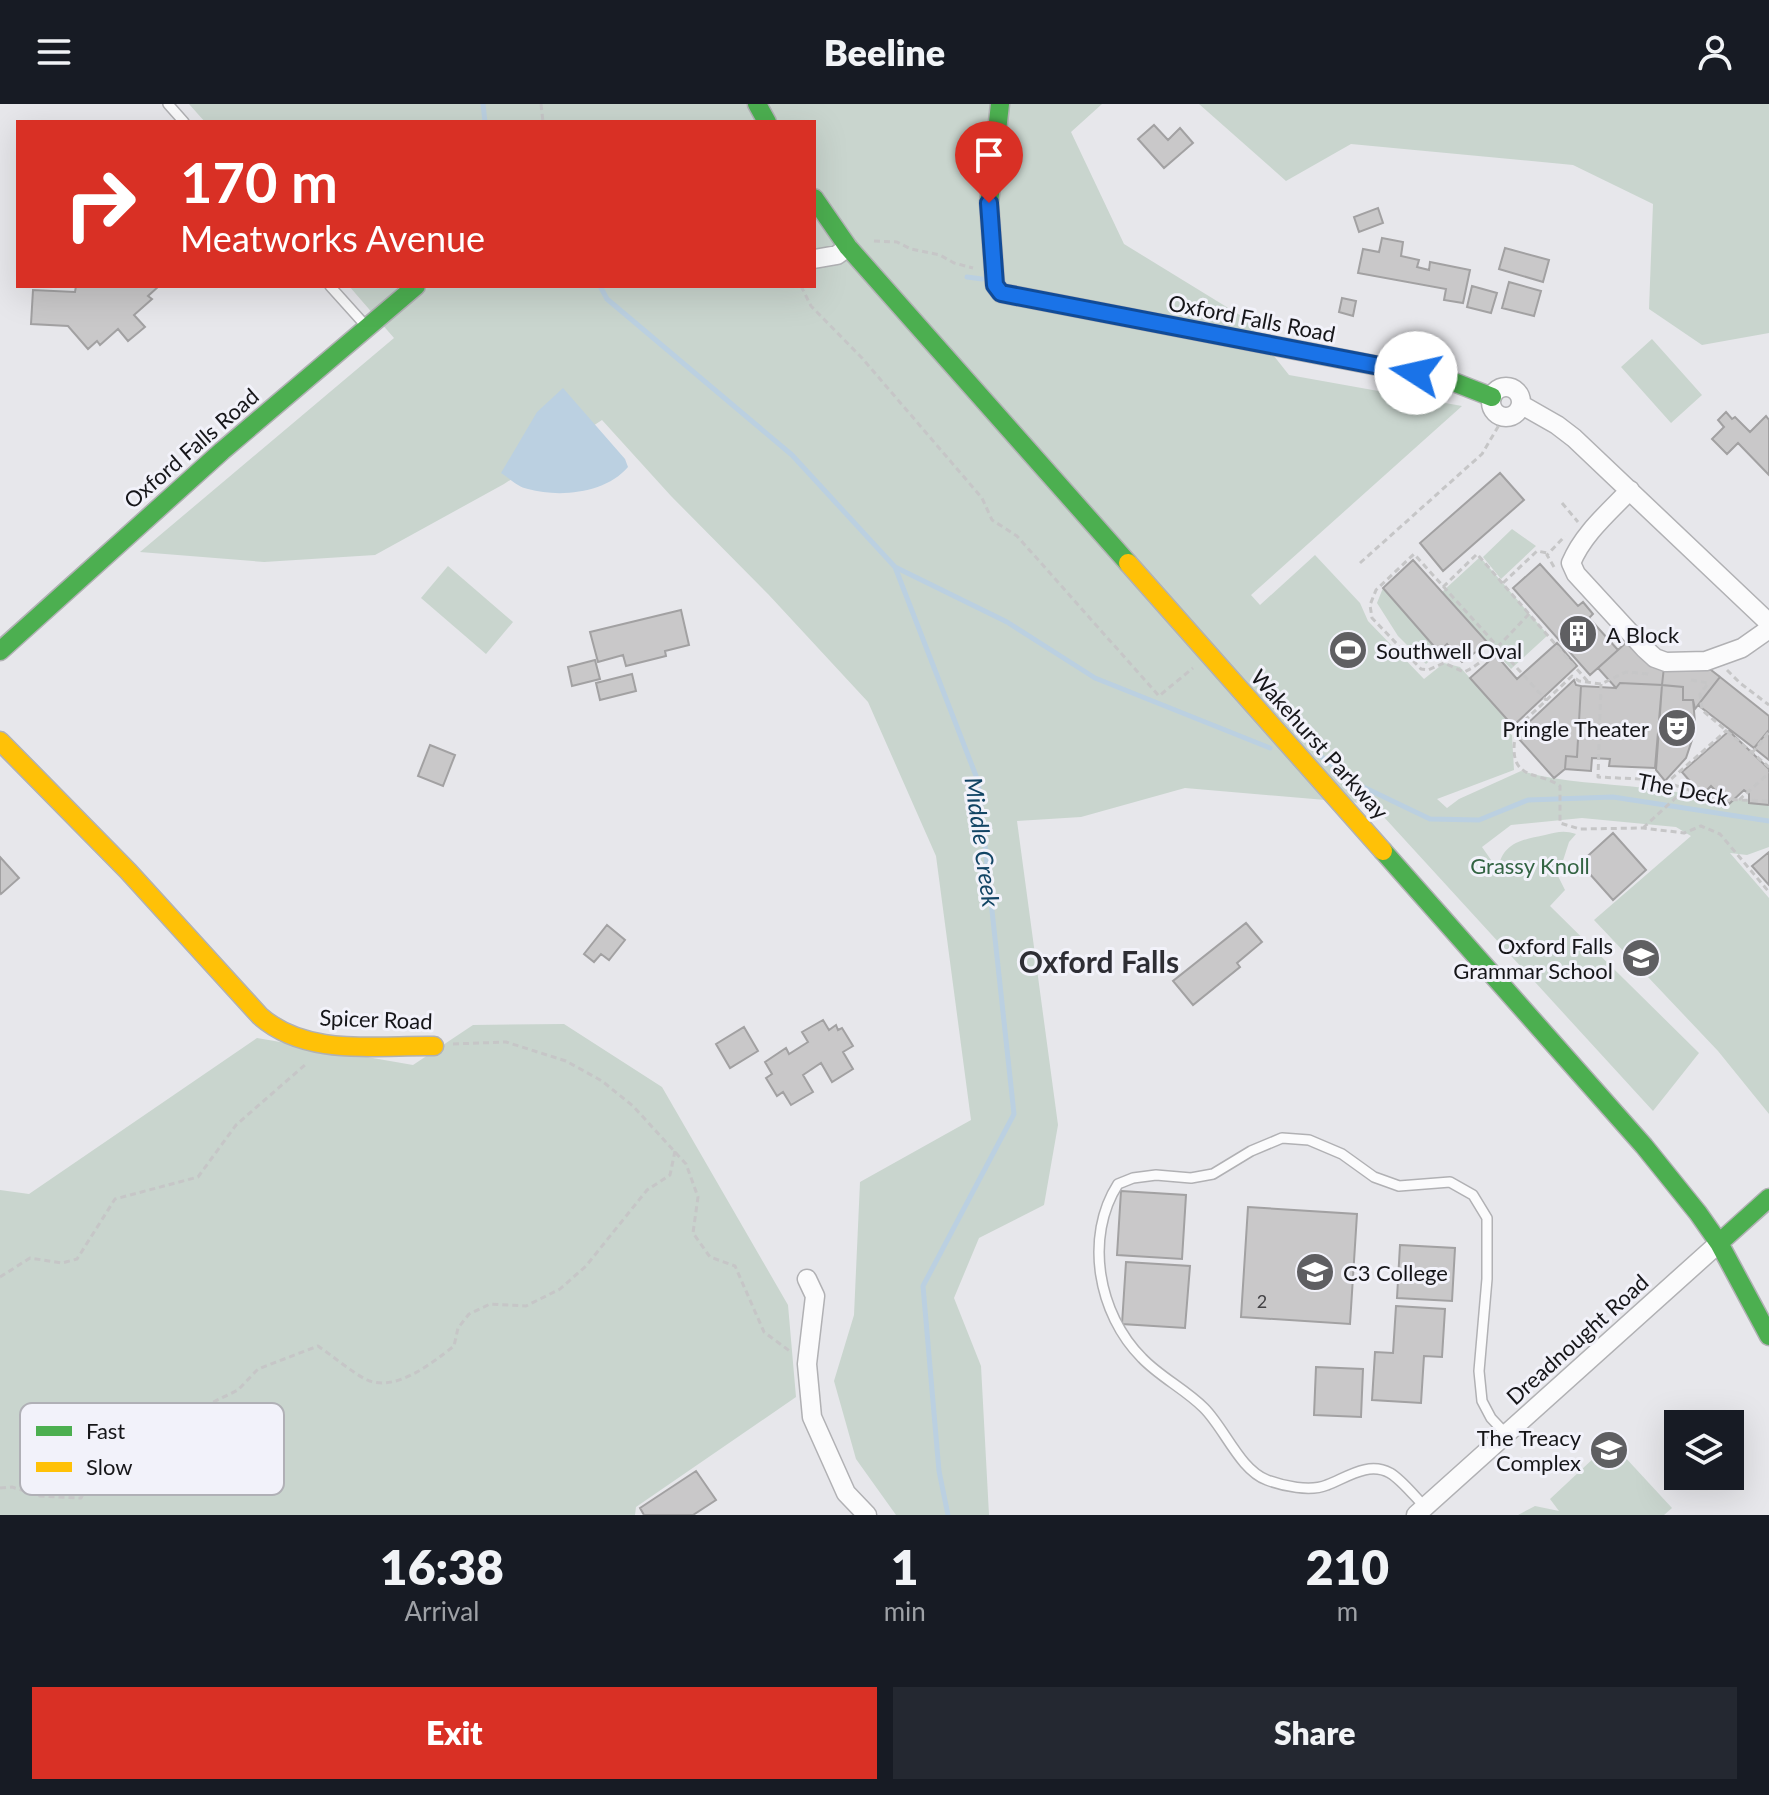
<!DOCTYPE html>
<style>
:root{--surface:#171b24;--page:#242831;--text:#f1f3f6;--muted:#9ea1a6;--accent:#d93025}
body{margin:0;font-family:Lato,sans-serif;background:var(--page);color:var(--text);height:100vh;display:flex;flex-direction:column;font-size:30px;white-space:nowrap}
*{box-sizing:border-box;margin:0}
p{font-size:26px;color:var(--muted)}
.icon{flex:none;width:44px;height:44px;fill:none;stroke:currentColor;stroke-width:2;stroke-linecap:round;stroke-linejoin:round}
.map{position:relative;height:1411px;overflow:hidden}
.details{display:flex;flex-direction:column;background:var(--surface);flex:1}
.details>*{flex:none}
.banner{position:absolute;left:16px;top:16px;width:800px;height:168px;border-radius:0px;box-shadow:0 8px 32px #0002;background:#d93025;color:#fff;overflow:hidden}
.fabs{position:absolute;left:1664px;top:1306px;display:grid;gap:16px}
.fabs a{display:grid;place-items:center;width:80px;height:80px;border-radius:0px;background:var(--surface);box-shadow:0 8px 32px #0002;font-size:40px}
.pin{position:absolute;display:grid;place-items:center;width:68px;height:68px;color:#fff;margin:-82px -34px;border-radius:50% 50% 50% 0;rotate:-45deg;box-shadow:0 0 8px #0007}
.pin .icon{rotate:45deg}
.me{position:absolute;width:88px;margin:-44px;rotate:280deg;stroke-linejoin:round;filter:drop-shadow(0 0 6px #0008)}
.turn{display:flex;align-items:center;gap:28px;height:168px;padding:0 32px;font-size:36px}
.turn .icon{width:104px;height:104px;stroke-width:2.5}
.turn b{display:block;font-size:56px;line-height:68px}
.eta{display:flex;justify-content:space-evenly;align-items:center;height:136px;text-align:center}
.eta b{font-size:48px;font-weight:800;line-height:56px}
.button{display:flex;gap:16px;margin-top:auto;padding:16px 32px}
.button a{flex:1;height:92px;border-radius:0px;background:var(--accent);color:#fff;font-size:32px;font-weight:800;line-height:92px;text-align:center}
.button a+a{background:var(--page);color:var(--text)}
header{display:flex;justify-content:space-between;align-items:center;height:104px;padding:0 32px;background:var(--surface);font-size:36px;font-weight:800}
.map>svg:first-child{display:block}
.green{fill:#c9d5ce}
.water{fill:#bbd0e1}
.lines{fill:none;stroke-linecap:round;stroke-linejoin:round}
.stream{stroke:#bbd0e1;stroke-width:5}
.building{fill:#c9c8c9;stroke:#a2a1a2;stroke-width:2}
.lane-casing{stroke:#b1b1b4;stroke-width:12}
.street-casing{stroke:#b1b1b4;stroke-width:21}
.fast-casing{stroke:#b1b1b4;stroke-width:21}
.slow-casing{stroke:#b1b1b4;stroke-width:21}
.path{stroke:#c6c6c7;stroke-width:3;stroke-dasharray:6 4;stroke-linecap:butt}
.lane{stroke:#fbfbfc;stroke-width:9}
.street{stroke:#fbfbfc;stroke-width:18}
.fast{stroke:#4caf50;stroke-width:18}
.slow{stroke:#ffc107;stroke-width:18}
.route-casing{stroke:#114b97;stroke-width:20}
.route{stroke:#1a73e8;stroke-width:14}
.labels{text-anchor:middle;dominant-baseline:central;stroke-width:6;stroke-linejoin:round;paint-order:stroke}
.number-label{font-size:18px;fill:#434245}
.street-label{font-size:22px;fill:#161619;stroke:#f2f2fa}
.poi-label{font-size:22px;fill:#161619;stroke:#f2f2fa;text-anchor:start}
.park-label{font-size:22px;fill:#336443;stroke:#f2f2fa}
.water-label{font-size:24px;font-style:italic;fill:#114464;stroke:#f2f2fa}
.district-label{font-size:30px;font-weight:bold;fill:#2e2e34;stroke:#f2f2fa}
.key{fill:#f2f2fa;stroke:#b0b0b6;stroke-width:2}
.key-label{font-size:22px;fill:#161619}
</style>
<header><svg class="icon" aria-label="menu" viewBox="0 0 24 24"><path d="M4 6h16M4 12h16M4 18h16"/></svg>Beeline<svg class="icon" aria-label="person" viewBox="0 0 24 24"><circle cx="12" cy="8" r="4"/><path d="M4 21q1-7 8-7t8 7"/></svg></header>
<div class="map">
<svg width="1769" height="1411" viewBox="0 0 1769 1411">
<rect width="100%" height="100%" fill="#e7e7eb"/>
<path class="green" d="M 189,0 L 1102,0 L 1071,28 L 1124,140 L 1243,213 L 1289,271 L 1462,302 L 1251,491 L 1260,501 L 1315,451 L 1360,499 L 1368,517 L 1424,575 L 1444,559 L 1460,563 L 1511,620 L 1504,626 L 1512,631 L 1514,666 L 1437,695 L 1447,704 L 1459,695 L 1521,667 C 1562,679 1603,679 1645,684 C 1687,689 1727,696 1769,697 L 1769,743 L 1747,751 L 1730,749 L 1769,794 L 1769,1010 L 1718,947 L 1594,816 L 1691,732 L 1676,723 L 1582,714 L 1511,721 L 1482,743 L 1498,766 C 1502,739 1521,736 1545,731 C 1557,728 1564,726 1576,730 L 1569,738 L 1558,772 L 1565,786 L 1550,802 L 1699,949 L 1653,1007 L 1372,700 L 1185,684 L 1081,713 L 1017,717 L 1058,1021 L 1044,1101 L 979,1134 L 954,1194 L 981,1262 L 989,1411 L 896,1411 L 856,1355 L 834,1277 L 854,1211 L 860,1078 L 971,1016 L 936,752 L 868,598 L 768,490 L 671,392 L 602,316 L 504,380 L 375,451 L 264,458 L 140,448 L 394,234 L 349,182 L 814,182 L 814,18 L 205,18 Z
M 1199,0 L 1769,0 L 1769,229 L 1702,241 L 1649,205 L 1653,100 L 1573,61 L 1351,40 L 1286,77 Z
M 1652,235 L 1702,291 L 1671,319 L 1621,263 Z
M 1512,425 L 1536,442 L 1501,475 L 1483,453 Z
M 1480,453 L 1548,531 L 1511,565 L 1442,488 Z
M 448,462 L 513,518 L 486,550 L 421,494 Z
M 1383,484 L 1439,548 L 1426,560 L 1398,532 L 1377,499 Z
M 564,920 L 662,983 L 788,1201 L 796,1293 L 636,1403 L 635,1411 L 0,1411 L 0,1086 L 29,1090 L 257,934 L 413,961 L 473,921 Z
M 1611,1338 L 1672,1404 L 1664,1411 L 1518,1411 L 1535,1402 L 1559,1407 L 1550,1395 Z"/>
<path class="water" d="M 563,284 L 625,355 L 628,363 C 606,389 560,394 528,385 C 518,383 509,374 501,369 L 537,308 Z"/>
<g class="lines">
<path class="stream" d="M 483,0 L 485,18
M 967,173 L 982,175
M 600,182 L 607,195 L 792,351 L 895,463 L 978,677 L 1014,1010 L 923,1182 L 939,1367 L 948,1411
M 895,463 L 1007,518 L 1095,574 L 1270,644
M 1322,653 L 1357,680 L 1430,715 L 1479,716 L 1528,696 L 1613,693 L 1769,717"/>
</g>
<path class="building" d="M 1154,21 L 1168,36 L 1180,24 L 1193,39 L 1164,64 L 1138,35 Z
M 1378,104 L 1383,119 L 1359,128 L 1354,113 Z
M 1382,134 L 1403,138 L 1401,152 L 1419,156 L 1417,163 L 1429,166 L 1430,158 L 1470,166 L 1463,199 L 1444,196 L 1446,185 L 1358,169 L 1363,145 L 1379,148 Z
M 1505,144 L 1549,156 L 1543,178 L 1499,165 Z
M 1509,178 L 1541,187 L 1534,212 L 1502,204 Z
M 76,182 L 159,182 L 148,192 L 152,195 L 134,211 L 145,223 L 128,237 L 118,225 L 100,241 L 97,237 L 88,245 L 68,222 L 31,220 L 33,186 L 75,188 Z
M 1472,182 L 1497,189 L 1491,209 L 1467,203 Z
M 1342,194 L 1356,197 L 1353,212 L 1339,208 Z
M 1726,308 L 1732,315 L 1735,313 L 1750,328 L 1766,312 L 1769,316 L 1769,371 L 1738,339 L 1727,350 L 1712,335 L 1724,323 L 1718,316 Z
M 1500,369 L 1524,396 L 1443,467 L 1420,439 Z
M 1413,456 L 1488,539 L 1462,558 L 1447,540 L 1439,548 L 1383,484 Z
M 1540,460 L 1578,502 L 1583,498 L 1593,510 L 1589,514 L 1618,546 L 1590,571 L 1513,484 Z
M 681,506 L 689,541 L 665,547 L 666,552 L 626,562 L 623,551 L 598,558 L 590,528 Z
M 1628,537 L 1650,562 L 1664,563 L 1662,581 L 1620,579 L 1616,584 L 1598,564 Z
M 1557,539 L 1577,562 L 1513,622 L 1470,574 L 1496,551 L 1517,575 Z
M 595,556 L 600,575 L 572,582 L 568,563 Z
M 1664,563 L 1711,566 L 1720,573 L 1695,605 L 1693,596 L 1683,596 L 1683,583 L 1662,581 Z
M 632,570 L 636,587 L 600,596 L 596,579 Z
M 1720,573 L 1769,612 L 1769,626 L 1754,644 L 1698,601 Z
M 1574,576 L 1576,581 L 1581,582 L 1577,653 L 1566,652 L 1565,665 L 1554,674 L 1519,635 L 1531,625 L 1527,620 Z
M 1620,579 L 1662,581 L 1655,664 L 1609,662 L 1610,655 L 1592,654 L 1591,667 L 1565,665 L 1566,652 L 1577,653 L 1581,582 L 1616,584 Z
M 1662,581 L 1683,583 L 1683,596 L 1693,596 L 1695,618 L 1694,630 L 1686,654 L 1665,677 L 1656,666 Z
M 1769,626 L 1769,656 L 1754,644 Z
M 1729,627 L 1769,665 L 1769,701 L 1749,699 L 1749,690 L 1744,686 L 1729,700 L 1711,682 L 1702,691 L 1682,668 Z
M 430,641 L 455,651 L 443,682 L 418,672 Z
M 1613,729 L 1646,766 L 1613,796 L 1580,759 Z
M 1769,748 L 1769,781 L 1752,762 Z
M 0,753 L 19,774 L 1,790 L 0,788 Z
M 1246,819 L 1262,838 L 1237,859 L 1240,863 L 1193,901 L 1173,877 Z
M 607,821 L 625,836 L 609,856 L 601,850 L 594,858 L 584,850 Z
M 823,916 L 829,926 L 836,921 L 838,926 L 842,924 L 853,942 L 843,948 L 853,965 L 832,978 L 821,959 L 803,971 L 813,988 L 791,1001 L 783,988 L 777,992 L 766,974 L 772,970 L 765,958 L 786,944 L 789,950 L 808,938 L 802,928 Z
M 744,923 L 758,947 L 730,964 L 716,940 Z
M 1121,1087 L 1186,1091 L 1182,1155 L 1117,1151 Z
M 1248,1103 L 1357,1110 L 1350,1220 L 1241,1213 Z
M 1400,1141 L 1455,1144 L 1452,1197 L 1397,1194 Z
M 1126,1158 L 1190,1162 L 1185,1224 L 1122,1220 Z
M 1396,1202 L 1445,1205 L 1442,1253 L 1424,1252 L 1421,1299 L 1372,1296 L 1375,1248 L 1393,1249 Z
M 1316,1263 L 1363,1265 L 1361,1313 L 1314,1311 Z
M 696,1367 L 716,1396 L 693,1411 L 644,1411 L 640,1404 Z"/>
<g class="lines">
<g class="lane-casing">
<path id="lane" d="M 168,0 L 184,18
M 330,182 L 366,222
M 1425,1403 C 1415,1393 1402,1376 1390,1369 C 1368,1357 1346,1374 1327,1381 C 1310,1388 1283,1382 1267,1376 C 1240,1366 1225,1325 1204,1304 C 1185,1285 1160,1273 1142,1254 C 1098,1210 1084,1133 1118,1080 L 1133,1074 L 1156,1071 L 1191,1074 L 1213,1070 L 1251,1047 L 1282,1034 L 1309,1036 L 1342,1050 L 1374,1073 L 1399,1082 L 1450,1078 L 1473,1091 L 1487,1114 L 1487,1175 L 1479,1267 L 1482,1297 L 1491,1314 L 1506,1330"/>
</g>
<g class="street-casing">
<path id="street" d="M 814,155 L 837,151 L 848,143
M1491 298a15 15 0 1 1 30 0a15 15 0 1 1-30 0Z
M 1522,301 L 1557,321 L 1574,334 L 1769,519
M 1630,386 C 1608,409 1583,430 1571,459 L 1576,470 L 1644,544 L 1655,554 L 1666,558 L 1706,557 L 1742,544 L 1769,525
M 807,1175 L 815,1192 L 807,1260 L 812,1313 L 846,1389 L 867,1411
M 1416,1411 L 1719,1139"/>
</g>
<g class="fast-casing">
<path id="fast" d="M 757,0 L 767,18
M 1000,0 L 989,99 L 995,181 L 1001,189 L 1446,275 L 1492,293
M 814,94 L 848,143 L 1128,459
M 0,547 L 222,347 L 416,182
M 1383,747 L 1644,1042 L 1698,1109 L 1719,1139 L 1769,1232
M 1719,1139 L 1769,1094"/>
</g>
<g class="slow-casing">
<path id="slow" d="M 1128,459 L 1383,747
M 0,637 L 128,767 L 260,912 C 306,953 376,941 434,942"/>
</g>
<path class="path" d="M 541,0 L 543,18
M 874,137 L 897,138 L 911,145 L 940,151 L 954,159 L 973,164
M 801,182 L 811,202 L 862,254 L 982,394 L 992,416 L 1017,432 L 1159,592 L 1193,564
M 1562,399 L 1578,418
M 1360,459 L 1482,350 L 1502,316
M 1554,463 L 1547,451 L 1565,432
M 1503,479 L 1537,447 L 1547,449
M 1443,483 L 1477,450 L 1589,579
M 1529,510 C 1512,527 1486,559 1464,568 L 1444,559 L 1428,566 L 1421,565 L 1372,514 L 1370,501 L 1376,486 L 1414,450 L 1546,596
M 1727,566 L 1740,579 L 1769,601
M 1648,570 L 1626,568 L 1601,580 L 1579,577 L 1572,572 L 1521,620 C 1516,628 1514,636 1514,645 C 1514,676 1541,668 1560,682 L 1560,719 L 1580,725 L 1643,724 L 1684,729 L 1701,722 L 1720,730 L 1769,788
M 1691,576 L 1709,579
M 1601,580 L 1598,673 L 1659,676 L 1716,695 L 1769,697
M 1707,581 L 1700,590 L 1702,606 L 1769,663
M 1752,649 L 1769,628
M 1675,681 L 1667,688 L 1662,683 L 1727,626
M 1739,696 L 1769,669
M 1643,724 L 1684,686
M 453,940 L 506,938 L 566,957 L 602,977 L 633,1002 L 686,1060 L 698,1093 L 693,1129 L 710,1153 L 735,1162 L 764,1228 L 791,1248
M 0,1173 L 30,1154 L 62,1159 L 77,1155 L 115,1095 L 198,1073 L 236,1021 L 306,960
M 0,1384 L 12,1383 L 40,1392 L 81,1394 L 100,1356 L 170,1343 L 197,1306 L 238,1286 L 258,1265 L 318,1242 C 334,1253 349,1266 365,1275 C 394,1290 432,1259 454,1242 L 458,1224 L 469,1210 L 490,1200 L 526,1202 L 560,1185 L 586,1162 L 647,1086 L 670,1071 L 675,1047"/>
<use href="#lane" class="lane"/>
<use href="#street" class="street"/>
<use href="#fast" class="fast"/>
<use href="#slow" class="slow"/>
</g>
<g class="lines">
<g class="route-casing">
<path id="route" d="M 989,99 L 995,181 L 1001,189 L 1416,269"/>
</g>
<use href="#route" class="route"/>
</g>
<defs>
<g id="building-disc" transform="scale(2)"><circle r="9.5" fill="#5f5f62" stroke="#f2f2fa"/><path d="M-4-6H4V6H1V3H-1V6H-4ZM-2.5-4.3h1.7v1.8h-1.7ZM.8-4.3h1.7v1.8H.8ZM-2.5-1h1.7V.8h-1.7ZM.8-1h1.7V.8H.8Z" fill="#fff"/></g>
<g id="stadium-disc" transform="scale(2)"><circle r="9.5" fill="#5f5f62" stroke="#f2f2fa"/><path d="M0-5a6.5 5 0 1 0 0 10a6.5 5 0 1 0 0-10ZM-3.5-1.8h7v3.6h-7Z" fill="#fff"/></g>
<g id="theatre-disc" transform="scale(2)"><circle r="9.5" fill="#5f5f62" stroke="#f2f2fa"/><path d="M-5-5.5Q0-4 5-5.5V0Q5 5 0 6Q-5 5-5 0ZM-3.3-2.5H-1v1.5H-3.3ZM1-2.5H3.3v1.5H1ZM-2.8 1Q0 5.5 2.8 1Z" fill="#fff"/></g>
<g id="school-disc" transform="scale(2)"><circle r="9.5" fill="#5f5f62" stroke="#f2f2fa"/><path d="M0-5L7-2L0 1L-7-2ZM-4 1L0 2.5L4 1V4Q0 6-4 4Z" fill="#fff"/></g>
<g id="university-disc" transform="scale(2)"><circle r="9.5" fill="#5f5f62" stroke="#f2f2fa"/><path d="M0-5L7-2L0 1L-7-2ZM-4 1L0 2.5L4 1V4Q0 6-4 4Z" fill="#fff"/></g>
</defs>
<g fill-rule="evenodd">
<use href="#building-disc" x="1578" y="530"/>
<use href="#stadium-disc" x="1348" y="546"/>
<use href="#theatre-disc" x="1677" y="624"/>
<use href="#school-disc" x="1641" y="854"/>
<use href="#university-disc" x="1315" y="1168"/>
<use href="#school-disc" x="1609" y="1346"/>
</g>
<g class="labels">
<g class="number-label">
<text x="1262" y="1197">2</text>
</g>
<g class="street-label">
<text transform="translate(1252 214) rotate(11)">Oxford Falls Road</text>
<text transform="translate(191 344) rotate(-41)">Oxford Falls Road</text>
<text transform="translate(1320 640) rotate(48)">Wakehurst Parkway</text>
<text transform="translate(1683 685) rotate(11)">The Deck</text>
<text transform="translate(376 915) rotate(2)">Spicer Road</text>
<text transform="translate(1577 1235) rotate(-42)">Dreadnought Road</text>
</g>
<g class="poi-label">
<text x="1606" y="530">A Block</text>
<text x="1376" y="546">Southwell Oval</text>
<text x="1649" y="624" text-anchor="end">Pringle Theater</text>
<text x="1613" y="841" text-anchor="end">Oxford Falls<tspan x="1613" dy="25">Grammar School</tspan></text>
<text x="1343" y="1168">C3 College</text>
<text x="1581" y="1333" text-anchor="end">The Treacy<tspan x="1581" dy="25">Complex</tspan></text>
</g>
<g class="park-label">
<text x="1530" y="761">Grassy Knoll</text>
</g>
<g class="water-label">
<text transform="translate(983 738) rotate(82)">Middle Creek</text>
</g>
<g class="district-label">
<text x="1099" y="857">Oxford Falls</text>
</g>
</g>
<rect x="20" y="1299" width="264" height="92" rx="12" class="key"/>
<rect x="36" y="1322" width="36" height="10" fill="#4caf50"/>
<rect x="36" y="1358" width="36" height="10" fill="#ffc107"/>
<g class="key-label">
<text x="86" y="1335">Fast</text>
<text x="86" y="1371">Slow</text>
</g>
</svg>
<div class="fabs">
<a><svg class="icon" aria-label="layers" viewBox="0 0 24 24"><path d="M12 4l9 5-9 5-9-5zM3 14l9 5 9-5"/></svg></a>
</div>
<div class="pin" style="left:989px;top:99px;background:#d93025"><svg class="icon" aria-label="arrive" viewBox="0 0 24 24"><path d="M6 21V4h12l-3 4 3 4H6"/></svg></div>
<svg class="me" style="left:1416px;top:269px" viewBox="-20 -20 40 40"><circle r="19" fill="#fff"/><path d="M0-13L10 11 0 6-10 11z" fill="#1a73e8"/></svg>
<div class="banner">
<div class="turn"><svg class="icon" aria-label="right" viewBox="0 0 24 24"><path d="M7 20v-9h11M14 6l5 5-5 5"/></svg><div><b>170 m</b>Meatworks Avenue</div></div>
</div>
</div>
<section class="details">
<div class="eta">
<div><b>16:38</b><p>Arrival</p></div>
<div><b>1</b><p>min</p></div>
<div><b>210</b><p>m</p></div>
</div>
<div class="button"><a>Exit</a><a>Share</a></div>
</section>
